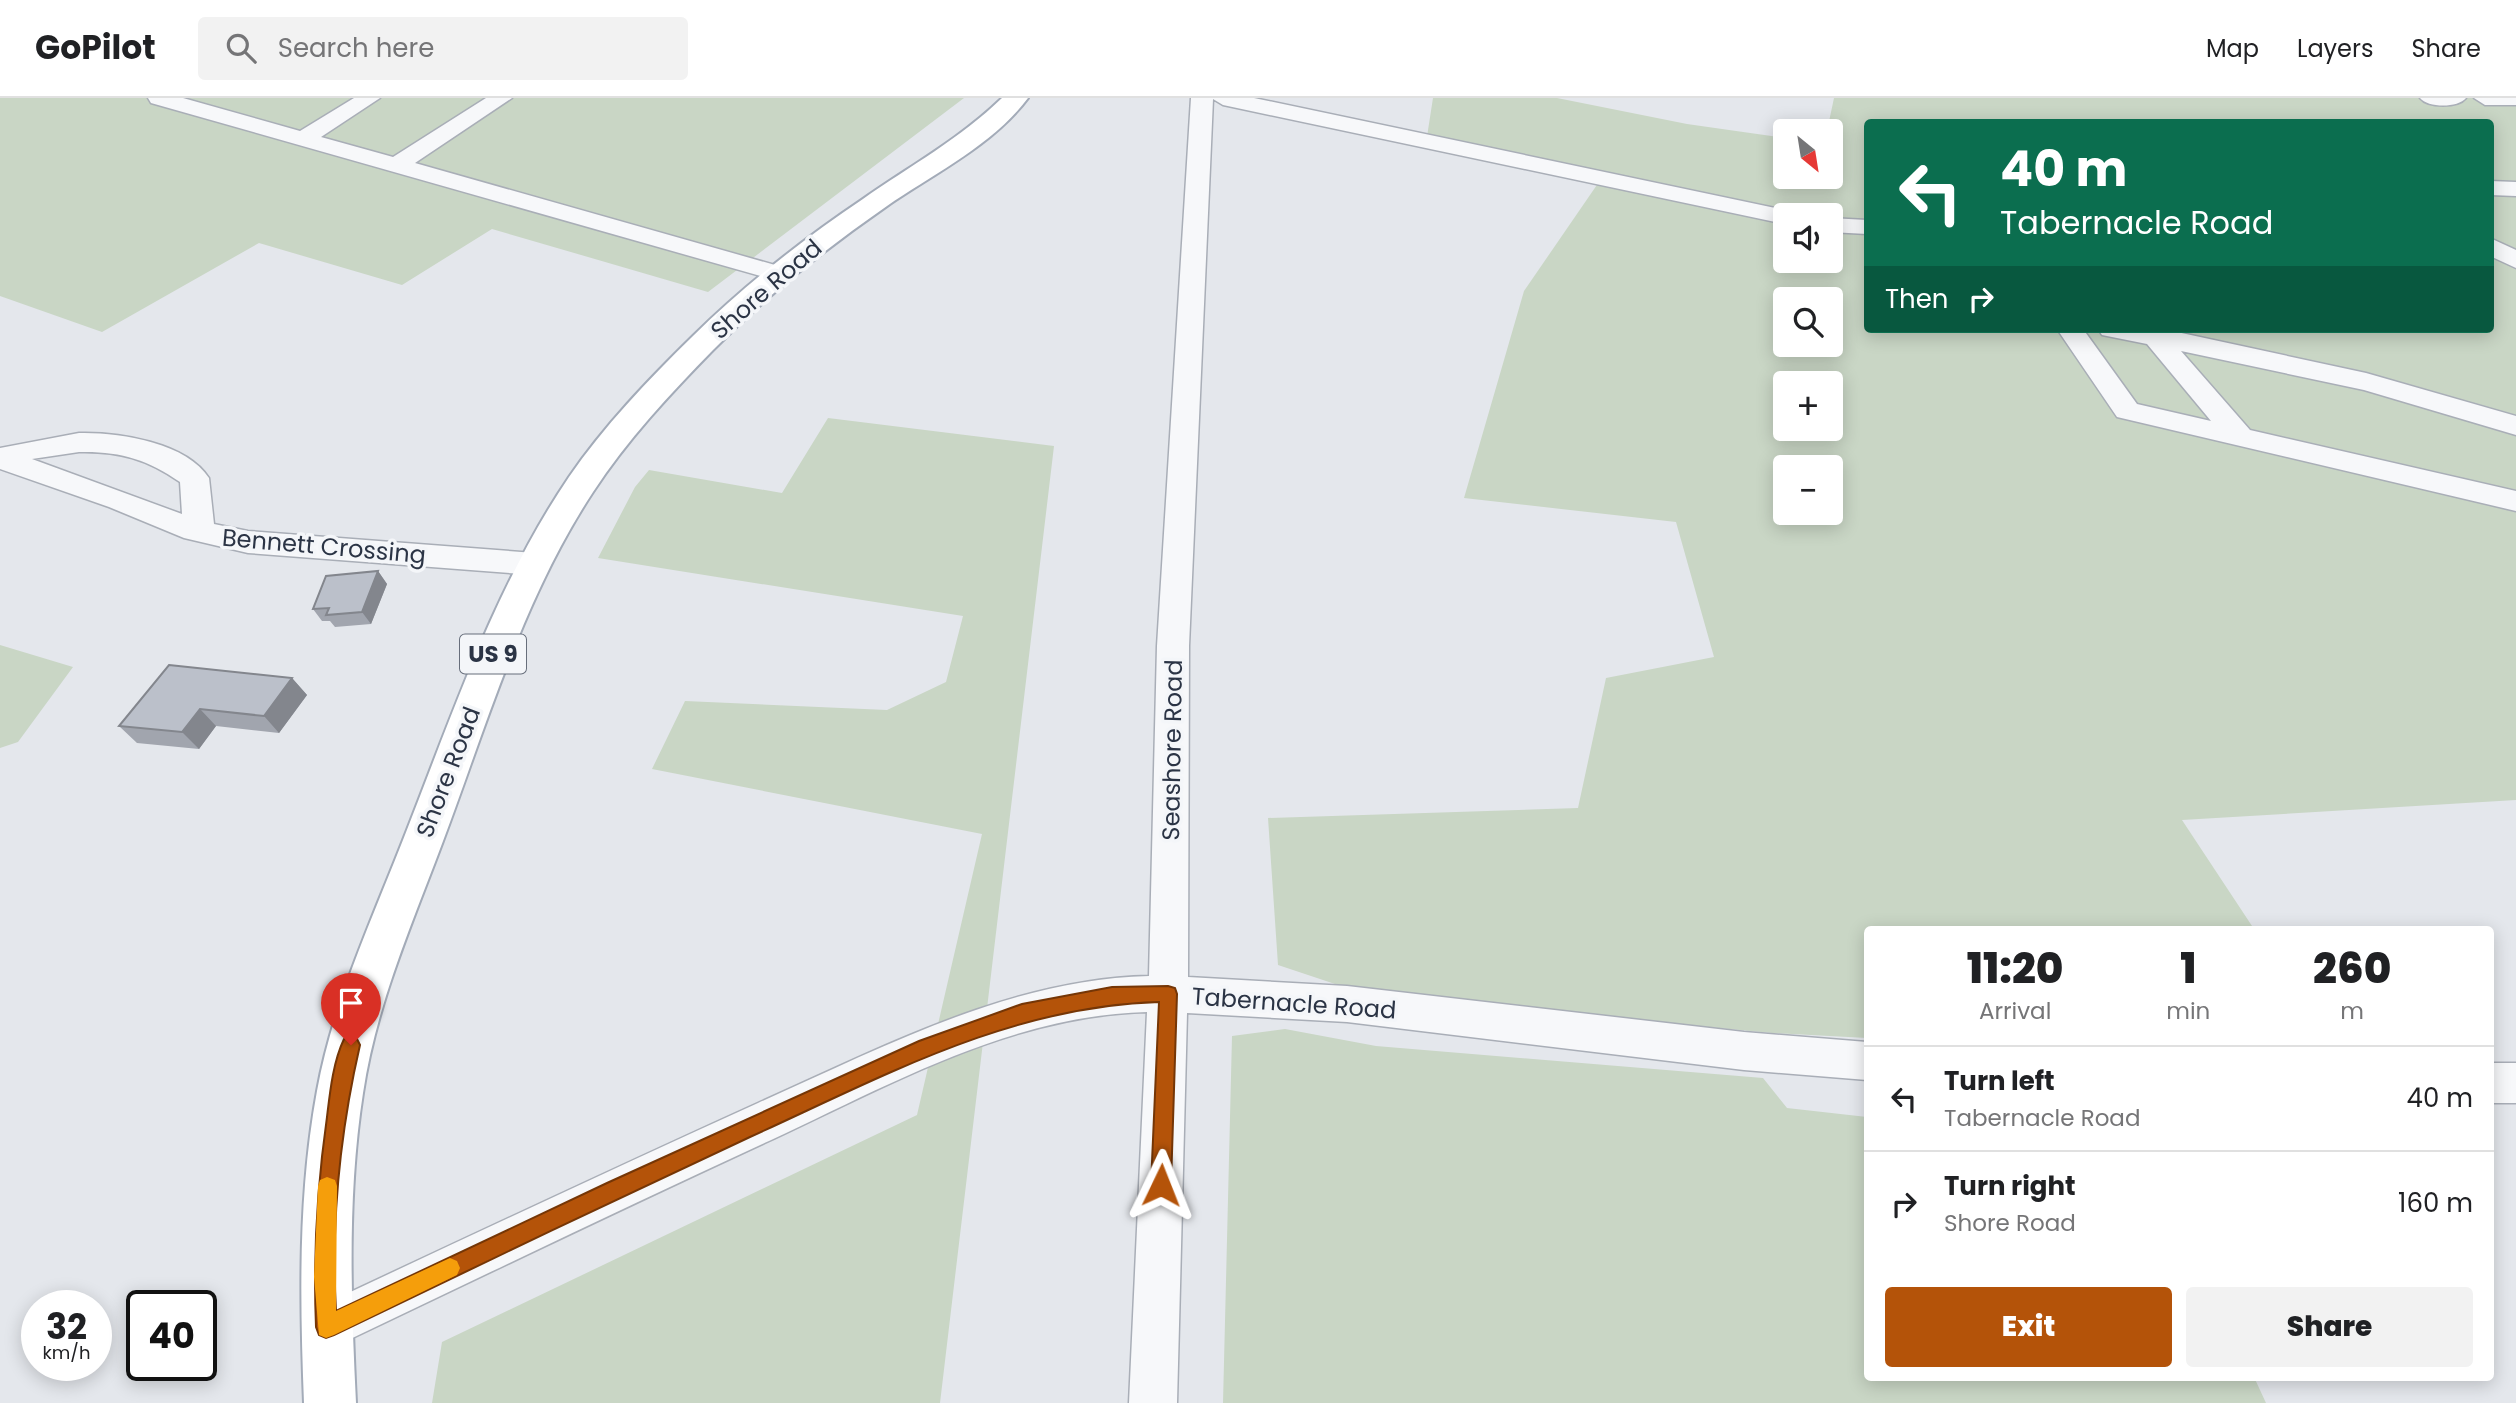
<!DOCTYPE html>
<meta charset="utf-8">
<style>
:root{--surface:#fff;--page:#f2f2f2;--text:#202124;--muted:#757577;--line:#e0e0e0;--accent:#b45309}
body{margin:0;font-family:Poppins,sans-serif;background:var(--page);color:var(--text);height:100vh;display:flex;flex-direction:column;font-size:26px;white-space:nowrap}
*{box-sizing:border-box;margin:0}
p{font-size:23px;color:var(--muted)}
.icon{flex:none;width:38px;height:38px;fill:none;stroke:currentColor;stroke-width:2;stroke-linecap:round;stroke-linejoin:round}
.map{position:relative;flex:1;overflow:hidden}
.panel{position:absolute;left:1864px;top:828px;width:630px;height:455px;display:flex;flex-direction:column;background:var(--surface);border-radius:7px;box-shadow:0 4px 18px #0003}
.panel>*{flex:none}
.guide{position:absolute;left:1864px;top:21px;width:630px;height:214px;border-radius:7px;box-shadow:0 4px 18px #0003;background:#0b6e4f;color:#fff;overflow:hidden}
.needle{width:46px;rotate:150deg}
.tools{position:absolute;left:1773px;top:21px;display:grid;gap:14px}
.tools a{display:grid;place-items:center;width:70px;height:70px;border-radius:7px;background:var(--surface);box-shadow:0 4px 18px #0003;font-size:35px}
.speed{position:absolute;left:21px;top:1192px;display:flex;gap:14px;font-size:35px;font-weight:700;text-align:center}
.speed>*{display:grid;place-content:center;width:91px;height:91px;border-radius:50%;background:var(--surface);box-shadow:0 4px 18px #0003;line-height:1}
.speed small{font-size:18px;font-weight:400}
.speed .limit{border:4px solid #111;border-radius:10px;background:#fff;color:#111}
.pin{position:absolute;display:grid;place-items:center;width:60px;height:60px;color:#fff;margin:-72px -30px;border-radius:50% 50% 50% 0;rotate:-45deg;box-shadow:0 0 7px #0007}
.pin .icon{rotate:45deg}
.me{position:absolute;width:77px;margin:-38px;rotate:2deg;stroke-linejoin:round;filter:drop-shadow(0 0 5px #0008)}
.turn{display:flex;align-items:center;gap:24px;height:147px;padding:0 21px;font-size:32px}
.turn .icon{width:91px;height:91px;stroke-width:2.5}
.turn b{display:block;font-size:49px;line-height:60px}
.then{display:flex;align-items:center;height:66px;padding:0 21px;background:#0003;gap:14px;font-size:26px}
.eta{display:flex;justify-content:space-evenly;align-items:center;height:119px;text-align:center}
.eta b{font-size:42px;font-weight:800;line-height:49px}
.button{display:flex;gap:14px;margin-top:auto;padding:14px 21px}
.button a{flex:1;height:80px;border-radius:7px;background:var(--accent);color:#fff;font-size:28px;font-weight:800;line-height:80px;text-align:center}
.button a+a{background:var(--page);color:var(--text)}
ul{padding:0;list-style:none}
li{display:flex;align-items:center;gap:21px;height:105px;padding:0 21px;border-top:2px solid var(--line)}
li div{flex:1}
li b{display:block;font-size:26px}
li em{font-style:normal}
header{display:flex;align-items:center;gap:42px;box-sizing:border-box;height:98px;padding:0 35px;background:var(--surface);border-bottom:2px solid var(--line)}
header strong{font-size:33px}
nav{display:flex;gap:38px;margin-inline-start:auto;font-size:24px}
.search{width:490px;height:63px;background:var(--page);display:flex;align-items:center;gap:18px;box-sizing:border-box;padding:0 24px;border-radius:7px;color:var(--muted);font-size:26px}
.map>svg:first-child{display:block}
.green{fill:#c9d6c5;fill-rule:evenodd}
.lines{fill:none;stroke-linecap:round;stroke-linejoin:round}
.minor-casing{stroke:#a9aeb7;stroke-width:3}
.major-casing{stroke:#a3abb8;stroke-width:4}
.minor{fill:#f7f8fa;fill-rule:evenodd}
.major{fill:#fff;fill-rule:evenodd}
.wall{fill:#a1a5ae}
.shaded-wall{fill:#83868d}
.building{fill:#bbc0ca;stroke:#83868d;stroke-width:2}
.route{fill:#b45309;stroke:#753606;stroke-width:2}
.slow{fill:#f59e0b}
.labels{text-anchor:middle;dominant-baseline:central;stroke-width:7;stroke-linejoin:round;paint-order:stroke}
.shield{fill:#f4f6f9;stroke:#676e7b;stroke-width:2}
.shield-label{font-size:23px;font-weight:bold;fill:#2b3445}
.street-label{font-size:24px;fill:#2b3445;stroke:#f4f6f9}
</style>
<header>
<strong>GoPilot</strong>
<div class="search"><svg class="icon" aria-label="search" viewBox="0 0 24 24"><circle cx="10" cy="10" r="6"/><path d="M15 15l6 6"/></svg>Search here</div>
<nav><a>Map</a><a>Layers</a><a>Share</a></nav>
</header>
<div class="map">
<svg width="2516" height="1305" viewBox="0 0 2516 1305">
<rect width="100%" height="100%" fill="#e4e7ec"/>
<path class="green" d="M 0,0 L 964,0 L 708,194 L 492,131 L 402,187 L 259,145 L 102,234 L 0,198 Z
M 1433,0 L 1557,0 L 1687,26 L 1785,40 L 1785,79 L 1830,79 L 1830,33 L 1827,33 L 1834,0 L 2516,0 L 2516,702 L 2182,722 L 2254,831 L 1867,831 L 1867,940 L 1772,935 L 1368,897 L 1278,867 L 1268,720 L 1578,710 L 1606,580 L 1714,559 L 1676,424 L 1464,400 L 1524,193 L 1601,81 L 1426,45 ZM 1867,24 L 2490,24 L 2490,231 L 1867,231 ZM 1785,117 L 1830,117 L 1830,163 L 1785,163 ZM 1785,201 L 1830,201 L 1830,247 L 1785,247 ZM 1785,285 L 1830,285 L 1830,331 L 1785,331 ZM 1785,369 L 1830,369 L 1830,415 L 1785,415 Z
M 828,320 L 1054,348 L 940,1305 L 432,1305 L 442,1244 L 917,1017 L 982,736 L 652,671 L 685,603 L 887,612 L 946,584 L 963,518 L 598,460 L 635,389 L 649,372 L 782,395 Z
M 0,547 L 73,569 L 18,644 L 0,650 Z
M 1285,931 L 1376,948 L 1763,980 L 1787,1010 L 1867,1019 L 1867,1279 L 2254,1279 L 2266,1305 L 1223,1305 L 1232,938 Z"/>
<g class="lines">
<g class="minor-casing">
<path id="minor" d="M 148,0 L 183,0 L 300,33 L 354,0 L 380,0 L 321,39 L 393,59 L 486,0 L 512,0 L 415,65 L 789,171 L 793,176 L 789,181 L 771,181 L 151,5 Z
M 1191,0 L 1254,0 L 1785,112 L 1796,117 L 1785,117 L 1785,126 L 1223,7 L 1213,1 L 1189,548 L 1188,879 L 1347,888 L 1744,934 L 1867,944 L 1867,982 L 1744,972 L 1347,924 L 1187,915 L 1177,1305 L 1129,1305 L 1147,914 C 1012,917 889,987 769,1043 C 626,1109 484,1177 342,1245 L 326,1252 L 310,1245 L 303,1229 L 310,1213 C 459,1143 608,1073 758,1005 C 882,950 1010,881 1149,878 L 1157,548 Z
M 2420,0 L 2466,0 C 2458,10 2428,10 2420,0 Z
M 2474,0 L 2516,0 L 2516,7 L 2485,7 Z
M 2490,83 L 2516,84 L 2516,98 L 2490,97 Z
M 1830,120 L 1867,122 L 1867,136 L 1830,134 Z
M 2490,140 L 2516,152 L 2516,170 L 2490,158 Z
M 2057,231 L 2083,231 L 2137,306 L 2211,323 L 2147,246 L 2102,237 L 2098,231 L 2163,231 L 2366,275 L 2516,318 L 2516,337 L 2364,292 L 2181,253 L 2250,332 L 2516,393 L 2516,413 L 2117,319 Z
M 79,335 C 118,334 186,344 209,380 L 214,426 L 248,433 L 535,455 L 546,458 L 551,466 L 546,474 L 535,477 L 248,455 L 184,440 L 109,409 L 0,371 L 0,350 ZM 79,354 C 119,353 147,361 180,384 L 182,416 L 32,361 Z
M 2490,965 L 2516,965 L 2516,1005 L 2490,1005 Z"/>
</g>
<g class="major-casing">
<path id="major" d="M 1002,0 L 1028,0 C 993,47 933,76 887,108 C 825,151 766,198 713,252 C 670,296 627,342 593,394 C 523,500 487,626 443,743 C 412,826 376,907 363,995 C 347,1097 351,1202 356,1305 L 304,1305 C 300,1201 298,1096 317,993 C 333,905 371,824 403,742 C 452,618 494,490 569,379 C 604,328 648,282 693,238 C 745,187 802,142 863,101 C 910,68 961,40 1002,0 Z"/>
</g>
<use href="#minor" class="minor"/>
<use href="#major" class="major"/>
</g>
<path class="wall" d="M 378,473 L 387,486 L 371,526 L 335,529 L 330,523 L 322,523 L 313,511 Z
M 292,580 L 307,597 L 279,635 L 216,628 L 199,651 L 137,645 L 119,628 Z"/>
<path class="shaded-wall" d="M 378,473 L 387,486 L 371,526 L 362,514 Z
M 292,580 L 307,597 L 279,635 L 264,618 Z
M 200,611 L 216,628 L 199,651 L 182,634 Z"/>
<path class="building" d="M 378,473 L 362,514 L 326,517 L 329,510 L 313,511 L 326,478 Z
M 169,567 L 292,580 L 264,618 L 200,611 L 182,634 L 119,628 Z"/>
<path class="route" d="M 1168,888 L 1175,890 L 1177,896 L 1171,1087 L 1168,1094 L 1161,1097 L 1154,1094 L 1151,1087 L 1159,904 C 1010,908 882,979 750,1039 C 611,1104 472,1170 334,1237 L 326,1240 L 319,1237 L 316,1229 C 313,1158 317,1089 327,1019 C 330,994 333,964 344,941 L 351,938 L 357,941 L 360,947 C 340,1034 331,1124 336,1213 L 607,1085 L 919,943 L 1022,906 L 1112,889 Z"/>
<path class="slow" d="M 327,1079 L 335,1082 L 337,1088 L 336,1213 L 450,1160 L 457,1163 L 460,1170 L 457,1177 L 334,1237 L 326,1240 L 319,1237 L 314,1179 L 318,1088 L 320,1082 Z"/>
<g class="labels">
<rect class="shield" x="460" y="536.5" width="66" height="39" rx="5"/>
<g class="shield-label">
<text x="493" y="556">US 9</text>
</g>
<g class="street-label">
<text transform="translate(766 191) rotate(-41)">Shore Road</text>
<text transform="translate(324 448) rotate(5)">Bennett Crossing</text>
<text transform="translate(1172 652) rotate(-89)">Seashore Road</text>
<text transform="translate(448 674) rotate(-69)">Shore Road</text>
<text transform="translate(1294 905) rotate(4)">Tabernacle Road</text>
</g>
</g>
</svg>
<div class="tools">
<a><svg class="needle" viewBox="-14 -14 28 28"><path d="M0-13l5 13h-10z" fill="#e53935"/><path d="M0 13l5-13h-10z" fill="#757577"/></svg></a>
<a><svg class="icon" aria-label="sound" viewBox="0 0 24 24"><path d="M4 9h4l5-4v14l-5-4H4zM17 9q2 3 0 6"/></svg></a>
<a><svg class="icon" aria-label="search" viewBox="0 0 24 24"><circle cx="10" cy="10" r="6"/><path d="M15 15l6 6"/></svg></a>
<a>+</a>
<a>−</a>
</div>
<div class="speed"><div>32<small>km/h</small></div><div class="limit">40</div></div>
<div class="pin" style="left:351px;top:947px;background:#d93025"><svg class="icon" aria-label="arrive" viewBox="0 0 24 24"><path d="M6 21V4h12l-3 4 3 4H6"/></svg></div>
<svg class="me" style="left:1161px;top:1087px" viewBox="-20 -20 40 40"><path d="M0-17L14 15 0 8-14 15z" fill="#b45309" stroke="#fff" stroke-width="4"/></svg>
<div class="guide">
<div class="turn"><svg class="icon" aria-label="left" viewBox="0 0 24 24"><path d="M17 20v-9H6M10 6l-5 5 5 5"/></svg><div><b>40 m</b>Tabernacle Road</div></div>
<div class="then">Then<svg class="icon" aria-label="right" viewBox="0 0 24 24"><path d="M7 20v-9h11M14 6l5 5-5 5"/></svg></div>
</div>
<section class="panel">
<div class="eta">
<div><b>11:20</b><p>Arrival</p></div>
<div><b>1</b><p>min</p></div>
<div><b>260</b><p>m</p></div>
</div>
<ul>
<li><svg class="icon" aria-label="left" viewBox="0 0 24 24"><path d="M17 20v-9H6M10 6l-5 5 5 5"/></svg><div><b>Turn left</b><p>Tabernacle Road</p></div><em>40 m</em></li>
<li><svg class="icon" aria-label="right" viewBox="0 0 24 24"><path d="M7 20v-9h11M14 6l5 5-5 5"/></svg><div><b>Turn right</b><p>Shore Road</p></div><em>160 m</em></li>
</ul>
<div class="button"><a>Exit</a><a>Share</a></div>
</section>
</div>
